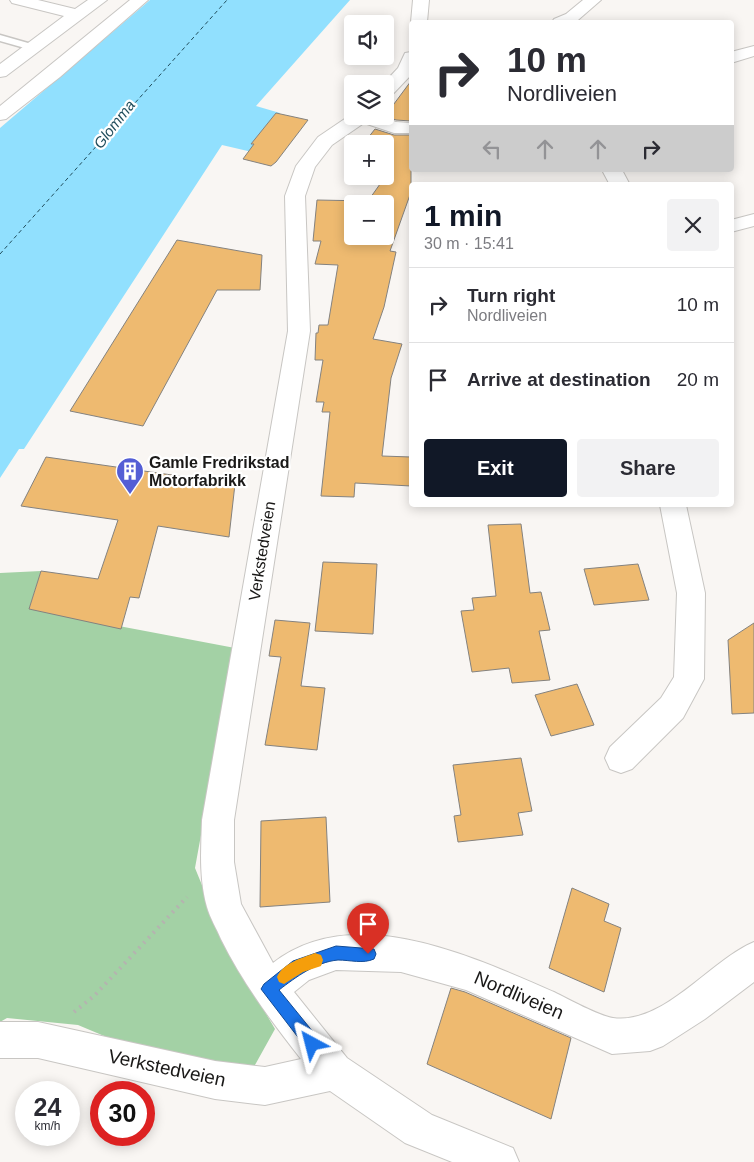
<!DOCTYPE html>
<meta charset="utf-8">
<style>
:root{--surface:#fff;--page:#f2f2f3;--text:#2b2b33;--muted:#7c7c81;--line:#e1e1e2;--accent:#111827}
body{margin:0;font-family:Arial,sans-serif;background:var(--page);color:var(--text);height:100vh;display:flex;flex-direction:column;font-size:19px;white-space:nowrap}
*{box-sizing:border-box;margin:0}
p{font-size:16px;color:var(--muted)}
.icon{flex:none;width:28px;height:28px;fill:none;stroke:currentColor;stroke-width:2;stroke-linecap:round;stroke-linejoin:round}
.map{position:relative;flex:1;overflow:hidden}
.panel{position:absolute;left:409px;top:182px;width:325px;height:325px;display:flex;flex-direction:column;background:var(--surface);border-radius:5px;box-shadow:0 2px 12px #0003}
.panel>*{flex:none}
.top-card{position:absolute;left:409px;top:20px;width:325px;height:152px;border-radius:5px;box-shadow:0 2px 12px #0003;background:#fff;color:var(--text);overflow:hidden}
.tools{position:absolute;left:344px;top:15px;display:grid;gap:10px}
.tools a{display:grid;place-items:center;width:50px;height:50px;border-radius:5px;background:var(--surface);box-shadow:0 2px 12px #0003;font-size:25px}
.speed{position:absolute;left:15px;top:1081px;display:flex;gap:10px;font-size:25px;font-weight:700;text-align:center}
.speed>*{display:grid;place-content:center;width:65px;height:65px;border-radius:50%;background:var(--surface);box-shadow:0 2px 12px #0003;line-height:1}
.speed small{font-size:12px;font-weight:400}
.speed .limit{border:8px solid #d22;background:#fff;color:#111}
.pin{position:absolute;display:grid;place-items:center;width:42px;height:42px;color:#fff;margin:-51px -21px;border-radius:50% 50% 50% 0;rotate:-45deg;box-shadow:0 0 5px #0007}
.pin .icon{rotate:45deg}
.me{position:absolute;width:55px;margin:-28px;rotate:322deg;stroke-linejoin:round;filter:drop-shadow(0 0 4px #0008)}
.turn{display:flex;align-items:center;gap:18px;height:105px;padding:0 15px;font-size:22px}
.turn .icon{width:65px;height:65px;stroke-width:2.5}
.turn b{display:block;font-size:35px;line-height:42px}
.lanes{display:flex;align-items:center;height:48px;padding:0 15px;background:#0003;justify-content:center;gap:25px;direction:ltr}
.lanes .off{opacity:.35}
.round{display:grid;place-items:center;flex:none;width:52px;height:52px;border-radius:5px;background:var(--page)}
.overview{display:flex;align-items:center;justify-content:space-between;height:85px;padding:0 15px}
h1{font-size:30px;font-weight:600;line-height:38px;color:var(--accent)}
.primary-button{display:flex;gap:10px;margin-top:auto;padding:10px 15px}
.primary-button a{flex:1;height:58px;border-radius:5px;background:var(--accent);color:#fff;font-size:20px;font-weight:600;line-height:58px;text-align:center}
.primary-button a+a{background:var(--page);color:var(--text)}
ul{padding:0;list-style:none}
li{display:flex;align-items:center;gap:15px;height:75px;padding:0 15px;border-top:1px solid var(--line)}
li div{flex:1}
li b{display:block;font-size:19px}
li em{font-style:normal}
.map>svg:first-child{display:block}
.green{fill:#a3d1a5}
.water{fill:#91e0fe}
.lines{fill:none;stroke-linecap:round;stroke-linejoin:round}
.ferry{stroke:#214e5d;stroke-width:1;stroke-dasharray:4 3;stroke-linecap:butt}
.building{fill:#eeba70;stroke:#84827f;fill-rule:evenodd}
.lane-casing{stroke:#c8c6c3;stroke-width:3}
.street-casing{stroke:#c8c6c3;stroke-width:2}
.path{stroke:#b5b3b0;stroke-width:4;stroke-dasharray:2 5;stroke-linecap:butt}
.lane{fill:#fff;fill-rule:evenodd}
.street{fill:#fff;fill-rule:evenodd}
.route{fill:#1a73e8;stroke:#114b97}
.slow{fill:#f59e0b}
.labels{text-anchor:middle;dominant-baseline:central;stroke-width:4.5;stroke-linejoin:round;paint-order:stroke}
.far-water-label{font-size:15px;font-style:italic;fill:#214e5d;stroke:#fff}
.poi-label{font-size:16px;font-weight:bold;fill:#1a1918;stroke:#fff;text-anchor:start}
.street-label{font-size:16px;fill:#1a1918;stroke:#fff}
.near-street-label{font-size:19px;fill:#1a1918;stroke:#fff}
</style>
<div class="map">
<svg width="754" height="1162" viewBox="0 0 754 1162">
<rect width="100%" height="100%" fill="#f9f6f3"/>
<path class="green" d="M 41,571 L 29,609 L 235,648 L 195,868 L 228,949 L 275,1029 L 251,1072 L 147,1054 L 78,1025 L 7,1018 L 0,1022 L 0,573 Z"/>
<path class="water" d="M 150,0 L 350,0 L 256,106 L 280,113 L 252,152 L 222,145 L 24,449 L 19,449 L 0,478 L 0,128 Z"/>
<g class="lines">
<path class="ferry" d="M 0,254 L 227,0"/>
</g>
<path class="building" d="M 411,81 L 411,121 L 396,120 L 385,116 Z
M 276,113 L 308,120 L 276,162 L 271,166 L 243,159 L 254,144 L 251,144 Z
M 375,129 L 394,135 L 411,135 L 411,192 L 390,251 L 396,252 L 384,307 L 373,339 L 402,344 L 391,378 L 382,456 L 411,457 L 411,486 L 355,483 L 354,497 L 321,496 L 330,412 L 322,412 L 324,402 L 316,402 L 323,360 L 315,360 L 316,333 L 318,333 L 319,325 L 328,325 L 338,265 L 315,264 L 321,241 L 313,241 L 317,200 L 368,201 L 385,177 L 385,144 L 364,143 ZM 352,204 L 385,204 L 385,236 L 352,236 Z
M 177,240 L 262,255 L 260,290 L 217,290 L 143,426 L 70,411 Z
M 46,457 L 235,484 L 229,537 L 158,526 L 139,598 L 130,597 L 121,629 L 29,609 L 41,571 L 98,579 L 118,520 L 21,506 Z
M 521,524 L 530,593 L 541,592 L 550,630 L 539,631 L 550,680 L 512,683 L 509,668 L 472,672 L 461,611 L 474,610 L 472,598 L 496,596 L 488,525 Z
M 323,562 L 377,564 L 373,634 L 315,631 Z
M 638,564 L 649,600 L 594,605 L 584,569 Z
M 275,620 L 310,623 L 301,686 L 325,688 L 317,750 L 265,745 L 281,657 L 269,656 Z
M 754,623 L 754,713 L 732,714 L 728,640 Z
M 577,684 L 594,725 L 551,736 L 535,695 Z
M 521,758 L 532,811 L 518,813 L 523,835 L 458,842 L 454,816 L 461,815 L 453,765 Z
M 326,817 L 330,902 L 260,907 L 261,821 Z
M 572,888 L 609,904 L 604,921 L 621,928 L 604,992 L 549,968 Z
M 451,988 L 465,992 L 571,1038 L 551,1119 L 427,1064 Z"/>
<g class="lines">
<g class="lane-casing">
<path id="lane" d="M 0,35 L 35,45 L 37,47 L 32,50 L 0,41 Z"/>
</g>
<g class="street-casing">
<path id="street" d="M 10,0 L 38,0 L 75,9 L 88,0 L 107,0 L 6,76 L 0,77 L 0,64 L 64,16 L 12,3 Z
M 130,0 L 148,0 L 60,77 L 6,119 L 0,120 L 0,106 Z
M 413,0 L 429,0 L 427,22 L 411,22 Z
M 583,0 L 601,0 L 578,20 L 552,22 L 554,19 L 566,14 Z
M 754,46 L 754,56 L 731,63 L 731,52 Z
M 411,52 L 411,75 L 391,96 L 385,97 L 385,84 L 383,84 L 398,68 L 405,53 Z
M 352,114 L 352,116 L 380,116 L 396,122 L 411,123 L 411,133 L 394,133 L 364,123 L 332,145 L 315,167 L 305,196 L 310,331 L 234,820 L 234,862 L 241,904 L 273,963 C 354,900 473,957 554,992 C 568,999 599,1016 613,1018 C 664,1025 709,961 754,942 L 754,982 L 705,1019 L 663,1046 L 650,1051 L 612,1054 L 466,990 L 401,972 L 336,970 L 309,980 L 294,992 L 347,1058 L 432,1115 L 513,1148 L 519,1162 L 452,1162 L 405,1143 L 330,1091 L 265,1105 L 215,1099 L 38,1058 L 0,1058 L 0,1022 L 38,1022 L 215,1061 L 265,1067 L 301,1059 C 271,1021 243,983 221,939 C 217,929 210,918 207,907 C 199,879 201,849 202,820 L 288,331 L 285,196 L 296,166 L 318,137 Z
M 602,170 L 622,170 L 630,185 L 610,185 Z
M 754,214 L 754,226 L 731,232 L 731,220 Z
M 660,505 L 686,505 L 705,593 L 704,679 L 683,718 L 632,769 L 621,773 L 610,769 L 605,758 L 610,747 L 661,698 L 674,677 L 677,593 Z"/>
</g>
<path class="path" d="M 74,1012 L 94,996 L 187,897"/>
<use href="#lane" class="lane"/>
<use href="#street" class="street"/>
</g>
<path class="route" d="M 336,946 L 374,949 L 376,954 L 374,959 C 363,964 350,960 338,960 C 316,962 296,977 279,990 L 318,1038 L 320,1044 L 318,1049 L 312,1051 L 307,1049 L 261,989 L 264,984 L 293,961 Z"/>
<path class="slow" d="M 315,953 L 321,955 L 323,960 L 321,966 L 303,972 L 284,984 L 279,982 L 277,977 C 283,963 302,958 315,953 Z"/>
<defs>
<g id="building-pin" transform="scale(1.4375)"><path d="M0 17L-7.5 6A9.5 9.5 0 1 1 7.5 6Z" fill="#545ed5" stroke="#fff"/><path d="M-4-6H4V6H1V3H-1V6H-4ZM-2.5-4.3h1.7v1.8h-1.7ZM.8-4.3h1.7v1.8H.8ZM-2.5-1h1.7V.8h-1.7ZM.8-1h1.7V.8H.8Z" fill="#fff"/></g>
</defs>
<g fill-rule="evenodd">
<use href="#building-pin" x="130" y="471"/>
</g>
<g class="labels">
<g class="far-water-label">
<text transform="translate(114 124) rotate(-52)">Glomma</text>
</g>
<g class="poi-label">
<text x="149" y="462">Gamle Fredrikstad<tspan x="149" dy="18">Motorfabrikk</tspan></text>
</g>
<g class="street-label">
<text transform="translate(262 551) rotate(-81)">Verkstedveien</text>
</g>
<g class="near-street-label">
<text transform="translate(519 995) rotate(23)">Nordliveien</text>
<text transform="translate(167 1068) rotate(12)">Verkstedveien</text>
</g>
</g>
</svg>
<div class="tools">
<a><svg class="icon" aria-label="sound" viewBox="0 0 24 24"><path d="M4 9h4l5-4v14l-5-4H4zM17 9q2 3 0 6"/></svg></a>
<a><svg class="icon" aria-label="layers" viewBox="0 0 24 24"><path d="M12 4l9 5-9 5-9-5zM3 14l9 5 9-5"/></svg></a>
<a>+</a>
<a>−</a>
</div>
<div class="speed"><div>24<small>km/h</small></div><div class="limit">30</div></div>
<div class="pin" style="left:368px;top:954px;background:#d93025"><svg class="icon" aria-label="arrive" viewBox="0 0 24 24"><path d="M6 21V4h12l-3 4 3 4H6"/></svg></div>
<svg class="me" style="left:312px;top:1044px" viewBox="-20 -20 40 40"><path d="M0-17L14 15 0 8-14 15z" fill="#1a73e8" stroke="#fff" stroke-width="4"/></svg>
<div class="top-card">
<div class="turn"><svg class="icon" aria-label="right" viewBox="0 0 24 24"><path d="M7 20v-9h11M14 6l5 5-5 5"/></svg><div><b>10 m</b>Nordliveien</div></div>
<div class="lanes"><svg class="icon off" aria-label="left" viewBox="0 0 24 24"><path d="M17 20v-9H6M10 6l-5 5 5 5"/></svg><svg class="icon off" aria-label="ahead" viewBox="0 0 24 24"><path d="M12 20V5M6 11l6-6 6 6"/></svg><svg class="icon off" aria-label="ahead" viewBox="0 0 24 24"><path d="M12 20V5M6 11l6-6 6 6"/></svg><svg class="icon" aria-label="right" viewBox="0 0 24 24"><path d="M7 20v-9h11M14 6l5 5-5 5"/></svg></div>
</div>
<section class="panel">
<div class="overview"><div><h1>1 min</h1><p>30 m · 15:41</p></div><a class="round"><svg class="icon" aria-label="close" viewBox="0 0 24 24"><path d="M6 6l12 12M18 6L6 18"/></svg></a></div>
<ul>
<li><svg class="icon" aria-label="right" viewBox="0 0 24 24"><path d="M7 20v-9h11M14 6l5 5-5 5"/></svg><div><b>Turn right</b><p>Nordliveien</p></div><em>10 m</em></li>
<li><svg class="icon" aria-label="arrive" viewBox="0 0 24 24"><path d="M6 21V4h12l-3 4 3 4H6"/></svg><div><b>Arrive at destination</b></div><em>20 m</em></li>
</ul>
<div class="primary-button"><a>Exit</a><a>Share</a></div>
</section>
</div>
